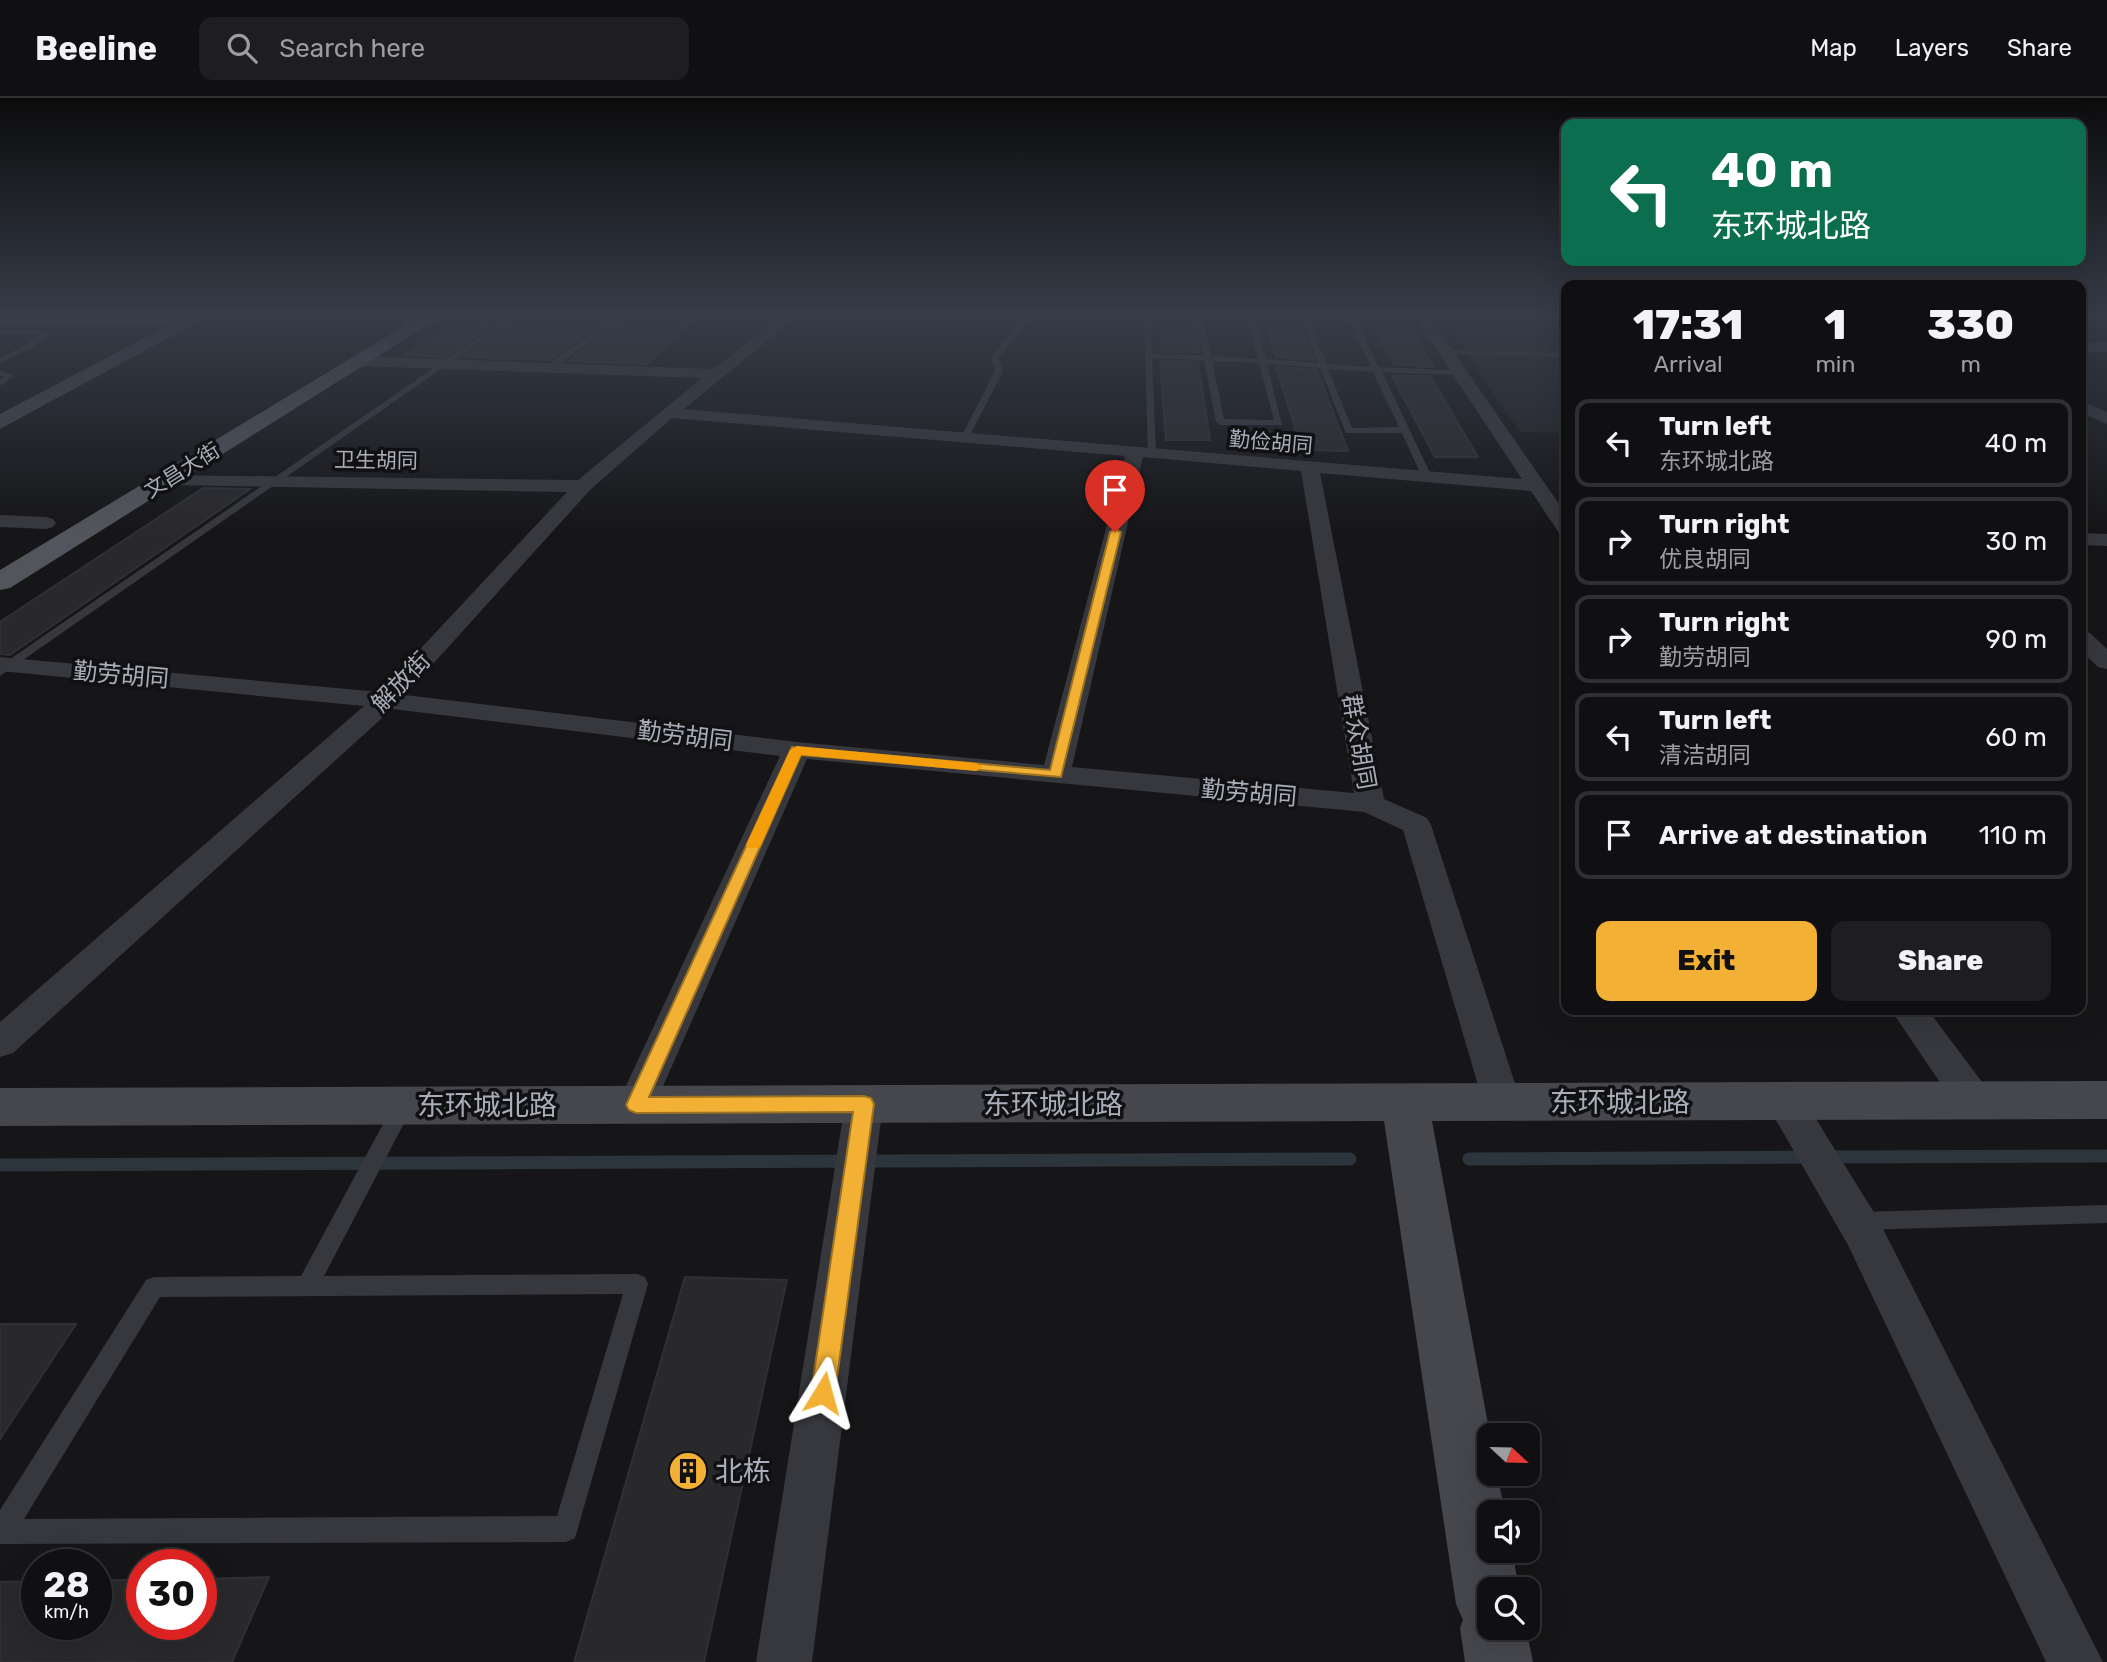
<!DOCTYPE html>
<meta charset="utf-8">
<style>
:root{--surface:#101012;--page:#1e1e20;--text:#f1f3f6;--muted:#9c9d9f;--line:#303032;--accent:#f2b134}
body{margin:0;font-family:Rubik,"Noto Sans SC",sans-serif;background:var(--page);color:var(--text);height:100vh;display:flex;flex-direction:column;font-size:26px;white-space:nowrap}
*{box-sizing:border-box;margin:0}
p{font-size:23px;color:var(--muted)}
.icon{flex:none;width:38px;height:38px;fill:none;stroke:currentColor;stroke-width:2;stroke-linecap:round;stroke-linejoin:round}
.map{position:relative;flex:1;overflow:hidden}
.drawer{position:absolute;left:1561px;top:182px;width:525px;height:735px;display:flex;flex-direction:column;background:var(--surface);border-radius:14px;box-shadow:0 7px 28px #0002,0 0 0 2px var(--line)}
.drawer>*{flex:none}
.guide{position:absolute;left:1561px;top:21px;width:525px;height:147px;border-radius:14px;box-shadow:0 7px 28px #0002,0 0 0 2px var(--line);background:#0b6e4f;color:#fff;overflow:hidden}
.needle{width:46px;rotate:112deg}
.controls{position:absolute;left:1477px;top:1325px;display:grid;gap:14px}
.controls a{display:grid;place-items:center;width:63px;height:63px;border-radius:14px;background:var(--surface);box-shadow:0 7px 28px #0002,0 0 0 2px var(--line);font-size:35px}
.speed{position:absolute;left:21px;top:1451px;display:flex;gap:14px;font-size:35px;font-weight:700;text-align:center}
.speed>*{display:grid;place-content:center;width:91px;height:91px;border-radius:50%;background:var(--surface);box-shadow:0 7px 28px #0002,0 0 0 2px var(--line);line-height:1}
.speed small{font-size:18px;font-weight:400}
.speed .limit{border:10px solid #d22;background:#fff;color:#111}
.pin{position:absolute;display:grid;place-items:center;width:60px;height:60px;color:#fff;margin:-72px -30px;border-radius:50% 50% 50% 0;rotate:-45deg;box-shadow:0 0 7px #0007}
.pin .icon{rotate:45deg}
.me{position:absolute;width:77px;margin:-38px;rotate:8deg;stroke-linejoin:round;filter:drop-shadow(0 0 5px #0008)}
.turn{display:flex;align-items:center;gap:24px;height:147px;padding:0 35px;font-size:32px}
.turn .icon{width:91px;height:91px;stroke-width:2.5}
.turn b{display:block;font-size:49px;line-height:60px}
.eta{display:flex;justify-content:space-evenly;align-items:center;height:119px;text-align:center}
.eta b{font-size:42px;font-weight:800;line-height:49px}
.primary-button{display:flex;gap:14px;margin-top:auto;padding:14px 35px}
.primary-button a{flex:1;height:80px;border-radius:14px;background:var(--accent);color:#111;font-size:28px;font-weight:800;line-height:80px;text-align:center}
.primary-button a+a{background:var(--page);color:var(--text)}
ul{padding:0;list-style:none}
li{display:flex;align-items:center;gap:21px;height:88px;margin:0 14px 10px;padding:0 21px;border:4px solid var(--line);border-radius:14px}
li div{flex:1}
li b{display:block;font-size:26px}
li em{font-style:normal}
header{display:flex;align-items:center;gap:42px;box-sizing:border-box;height:98px;padding:0 35px;background:var(--surface);border-bottom:2px solid var(--line)}
header strong{font-size:33px}
nav{display:flex;gap:38px;margin-inline-start:auto;font-size:24px}
.search{width:490px;height:63px;background:var(--page);display:flex;align-items:center;gap:18px;box-sizing:border-box;padding:0 24px;border-radius:14px;color:var(--muted);font-size:26px}
.map>svg:first-child{display:block}
.built{fill:#222225}
.green{fill:#1c231d}
.lines{fill:none;stroke-linecap:round;stroke-linejoin:round}
.stream{stroke:#2c353c;stroke-width:13}
.building{fill:#29292c;stroke:#303034;stroke-width:2}
.lane{fill:#37383d;fill-rule:evenodd}
.street{fill:#37383d;fill-rule:evenodd}
.secondary{fill:#45474d;fill-rule:evenodd}
.primary{fill:#53555c;fill-rule:evenodd}
.route{fill:#f2b134;stroke:#9d7322;stroke-width:2}
.slow{fill:#f59e0b}
.labels{text-anchor:middle;dominant-baseline:central;stroke-width:7;stroke-linejoin:round;paint-order:stroke}
.far-street-label{font-size:21px;fill:#a8adb8;stroke:#111113}
.street-label{font-size:24px;fill:#a8adb8;stroke:#111113}
.near-street-label{font-size:28px;fill:#a8adb8;stroke:#111113}
.near-poi-label{font-size:28px;fill:#a8adb8;stroke:#111113;text-anchor:start}
</style>
<header>
<strong>Beeline</strong>
<div class="search"><svg class="icon" aria-label="search" viewBox="0 0 24 24"><circle cx="10" cy="10" r="6"/><path d="M15 15l6 6"/></svg>Search here</div>
<nav><a>Map</a><a>Layers</a><a>Share</a></nav>
</header>
<div class="map">
<svg width="2107" height="1564" viewBox="0 0 2107 1564">
<rect width="100%" height="100%" fill="#161618"/>
<path class="built" d="M 1442,220 L 1566,225 L 1566,335 L 1520,334 Z"/>
<path class="green" d="M 1535,230 L 1566,231 L 1566,252 L 1550,251 Z"/>
<g class="lines">
<path class="stream" d="M 1826,1059 L 2107,1058
M 1469,1061 L 1810,1059
M 0,1067 L 1350,1061"/>
</g>
<path class="building" d="M 468,216 L 508,216 L 446,259 L 405,257 Z
M 522,216 L 614,216 L 549,262 L 463,259 Z
M 627,216 L 701,216 L 647,266 L 568,263 L 627,219 Z
M 1159,216 L 1193,216 L 1200,254 L 1162,254 Z
M 1263,216 L 1296,216 L 1314,262 L 1276,259 Z
M 1365,216 L 1400,216 L 1434,269 L 1394,267 Z
M 1160,263 L 1198,264 L 1210,342 L 1166,342 Z
M 1276,269 L 1317,272 L 1348,353 L 1302,352 Z
M 1392,278 L 1430,278 L 1478,359 L 1435,359 Z
M 203,390 L 250,391 L 10,557 L 0,556 L 0,524 Z
M 685,1179 L 787,1182 L 704,1564 L 574,1564 Z
M 0,1226 L 76,1226 L 0,1341 Z
M 269,1479 L 232,1564 L 0,1564 L 0,1484 L 37,1483 L 37,1526 L 96,1526 L 96,1482 L 142,1482 L 142,1526 L 201,1526 L 201,1481 Z"/>
<g class="lines">
<path class="lane" d="M 512,216 L 520,216 L 0,578 L 0,568 Z
M 618,216 L 625,217 L 552,272 L 546,272 L 546,268 Z
M 1027,216 L 1035,216 L 999,259 L 1003,273 L 969,339 L 962,341 L 961,339 L 995,273 L 991,259 Z
M 1144,216 L 1151,216 L 1152,256 L 1203,257 L 1195,216 L 1202,216 L 1211,258 L 1258,261 L 1246,216 L 1253,216 L 1266,261 L 1318,265 L 1299,216 L 1306,216 L 1327,266 L 1371,269 L 1346,216 L 1353,216 L 1379,269 L 1463,273 L 1460,277 L 1382,274 L 1432,379 L 1427,382 L 1422,379 L 1402,335 L 1346,335 L 1320,270 L 1267,266 L 1282,327 L 1220,327 L 1216,324 L 1204,262 L 1152,260 L 1156,355 L 1148,357 ZM 1212,263 L 1259,265 L 1274,322 L 1224,321 ZM 1328,271 L 1373,274 L 1399,329 L 1352,330 Z
M 36,231 L 48,236 L 36,248 L 0,265 L 0,260 L 30,244 L 39,237 L 0,236 L 0,232 Z
M 1446,252 L 1566,255 L 1566,259 L 1443,256 Z
M 0,272 L 14,278 L 0,288 L 0,282 L 4,279 L 0,277 Z
M 402,1002 L 409,1004 L 412,1010 L 324,1178 L 637,1176 L 645,1179 L 648,1186 L 575,1440 L 566,1444 L 0,1446 L 0,1412 L 146,1182 L 154,1179 L 301,1178 L 395,1004 ZM 623,1196 L 557,1418 L 24,1421 L 160,1199 Z
M 2107,1107 L 2107,1125 L 1859,1132 L 1852,1130 L 1849,1123 L 1852,1116 L 1859,1114 Z"/>
<path class="street" d="M 784,216 L 800,216 L 684,311 L 1522,381 L 1413,216 L 1427,216 L 1566,416 L 1566,437 L 1559,435 L 1531,393 L 1320,375 L 1384,701 L 1427,720 L 1431,727 L 1521,1004 L 1516,1015 L 1502,1020 L 1488,1015 L 1483,1004 L 1403,732 L 1364,714 L 807,661 L 650,1018 L 636,1023 L 622,1018 L 617,1007 L 780,658 L 392,611 L 13,955 L 0,959 L 0,924 L 364,608 L 0,573 L 0,559 L 380,594 L 567,394 L 168,387 L 161,385 L 158,381 L 161,377 L 578,382 L 702,280 L 360,268 L 352,263 L 360,258 L 714,271 ZM 672,320 L 1125,358 L 1044,667 L 797,644 L 405,597 L 590,392 ZM 1143,359 L 1301,373 L 1354,695 L 1072,669 Z
M 2107,244 L 2107,254 L 2081,255 L 2081,245 Z
M 2081,303 L 2107,314 L 2107,326 L 2081,315 Z
M 0,417 L 46,419 L 53,421 L 56,425 L 53,429 L 46,431 L 0,429 Z
M 2081,435 L 2107,436 L 2107,448 L 2081,447 Z
M 2081,533 L 2090,535 L 2107,551 L 2107,571 L 2098,569 L 2081,553 Z
M 1891,912 L 1928,912 L 1988,992 L 1993,1003 L 1988,1014 L 1974,1019 L 1960,1014 Z
M 1784,987 L 1798,992 L 1878,1121 L 2103,1564 L 2046,1564 L 1848,1147 L 1765,1003 L 1770,992 Z
M 864,990 L 878,995 L 883,1006 L 812,1564 L 756,1564 L 845,1006 L 850,995 Z"/>
<path class="secondary" d="M 190,216 L 212,216 L 0,331 L 0,316 L 169,227 L 0,227 L 0,217 Z
M 2107,983 L 2107,1021 L 1432,1023 L 1490,1337 L 1489,1376 L 1497,1376 L 1505,1414 L 1489,1414 L 1489,1452 L 1512,1452 L 1519,1491 L 1489,1491 L 1489,1530 L 1526,1530 L 1533,1564 L 1465,1564 L 1460,1530 L 1463,1522 L 1456,1506 L 1384,1023 L 0,1028 L 0,990 Z"/>
<path class="primary" d="M 424,216 L 445,216 L 10,490 L 0,492 L 0,472 Z"/>
</g>
<linearGradient id="sky" x2="0" y2="1"><stop stop-color="#0c0c0d"/><stop offset="0.5" stop-color="#363c48"/><stop offset="1" stop-color="#363c48" stop-opacity="0"/></linearGradient>
<rect width="2107" height="435" fill="url(#sky)"/>
<path class="route" d="M 1115,431 L 1121,434 L 1061,679 L 801,657 L 649,999 L 864,998 L 871,1000 L 874,1006 L 835,1295 L 831,1303 L 823,1307 L 814,1303 L 811,1295 L 853,1014 L 636,1015 L 629,1012 L 626,1007 L 792,649 L 1050,672 L 1110,434 Z"/>
<path class="slow" d="M 797,648 L 976,665 L 983,669 L 976,673 L 801,657 L 761,747 L 759,750 L 748,750 L 746,747 L 790,652 Z"/>
<defs>
<g id="building-disc" transform="scale(2.0125)"><circle r="9.5" fill="#f2b134" stroke="#111113"/><path d="M-4-6H4V6H1V3H-1V6H-4ZM-2.5-4.3h1.7v1.8h-1.7ZM.8-4.3h1.7v1.8H.8ZM-2.5-1h1.7V.8h-1.7ZM.8-1h1.7V.8H.8Z" fill="#111"/></g>
</defs>
<g fill-rule="evenodd">
<use href="#building-disc" x="688" y="1373"/>
</g>
<g class="labels">
<g class="far-street-label">
<text transform="translate(1271 344) rotate(5)">勤俭胡同</text>
<text transform="translate(376 362) rotate(1)">卫生胡同</text>
<text transform="translate(182 372) rotate(-32)">文昌大街</text>
</g>
<g class="street-label">
<text transform="translate(121 577) rotate(5)">勤劳胡同</text>
<text transform="translate(401 584) rotate(-46)">解放街</text>
<text transform="translate(685 638) rotate(7)">勤劳胡同</text>
<text transform="translate(1359 644) rotate(80)">群众胡同</text>
<text transform="translate(1249 695) rotate(5)">勤劳胡同</text>
</g>
<g class="near-street-label">
<text x="1620" y="1004">东环城北路</text>
<text x="1053" y="1006">东环城北路</text>
<text x="487" y="1007">东环城北路</text>
</g>
<g class="near-poi-label">
<text x="715" y="1373">北栋</text>
</g>
</g>
</svg>
<div class="controls">
<a><svg class="needle" viewBox="-14 -14 28 28"><path d="M0-13l5 13h-10z" fill="#e53935"/><path d="M0 13l5-13h-10z" fill="#9c9d9f"/></svg></a>
<a><svg class="icon" aria-label="sound" viewBox="0 0 24 24"><path d="M4 9h4l5-4v14l-5-4H4zM17 9q2 3 0 6"/></svg></a>
<a><svg class="icon" aria-label="search" viewBox="0 0 24 24"><circle cx="10" cy="10" r="6"/><path d="M15 15l6 6"/></svg></a>
</div>
<div class="speed"><div>28<small>km/h</small></div><div class="limit">30</div></div>
<div class="pin" style="left:1115px;top:434px;background:#d93025"><svg class="icon" aria-label="arrive" viewBox="0 0 24 24"><path d="M6 21V4h12l-3 4 3 4H6"/></svg></div>
<svg class="me" style="left:823px;top:1295px" viewBox="-20 -20 40 40"><path d="M0-17L14 15 0 8-14 15z" fill="#f2b134" stroke="#fff" stroke-width="4"/></svg>
<div class="guide">
<div class="turn"><svg class="icon" aria-label="left" viewBox="0 0 24 24"><path d="M17 20v-9H6M10 6l-5 5 5 5"/></svg><div><b>40 m</b>东环城北路</div></div>
</div>
<section class="drawer">
<div class="eta">
<div><b>17:31</b><p>Arrival</p></div>
<div><b>1</b><p>min</p></div>
<div><b>330</b><p>m</p></div>
</div>
<ul>
<li><svg class="icon" aria-label="left" viewBox="0 0 24 24"><path d="M17 20v-9H6M10 6l-5 5 5 5"/></svg><div><b>Turn left</b><p>东环城北路</p></div><em>40 m</em></li>
<li><svg class="icon" aria-label="right" viewBox="0 0 24 24"><path d="M7 20v-9h11M14 6l5 5-5 5"/></svg><div><b>Turn right</b><p>优良胡同</p></div><em>30 m</em></li>
<li><svg class="icon" aria-label="right" viewBox="0 0 24 24"><path d="M7 20v-9h11M14 6l5 5-5 5"/></svg><div><b>Turn right</b><p>勤劳胡同</p></div><em>90 m</em></li>
<li><svg class="icon" aria-label="left" viewBox="0 0 24 24"><path d="M17 20v-9H6M10 6l-5 5 5 5"/></svg><div><b>Turn left</b><p>清洁胡同</p></div><em>60 m</em></li>
<li><svg class="icon" aria-label="arrive" viewBox="0 0 24 24"><path d="M6 21V4h12l-3 4 3 4H6"/></svg><div><b>Arrive at destination</b></div><em>110 m</em></li>
</ul>
<div class="primary-button"><a>Exit</a><a>Share</a></div>
</section>
</div>
